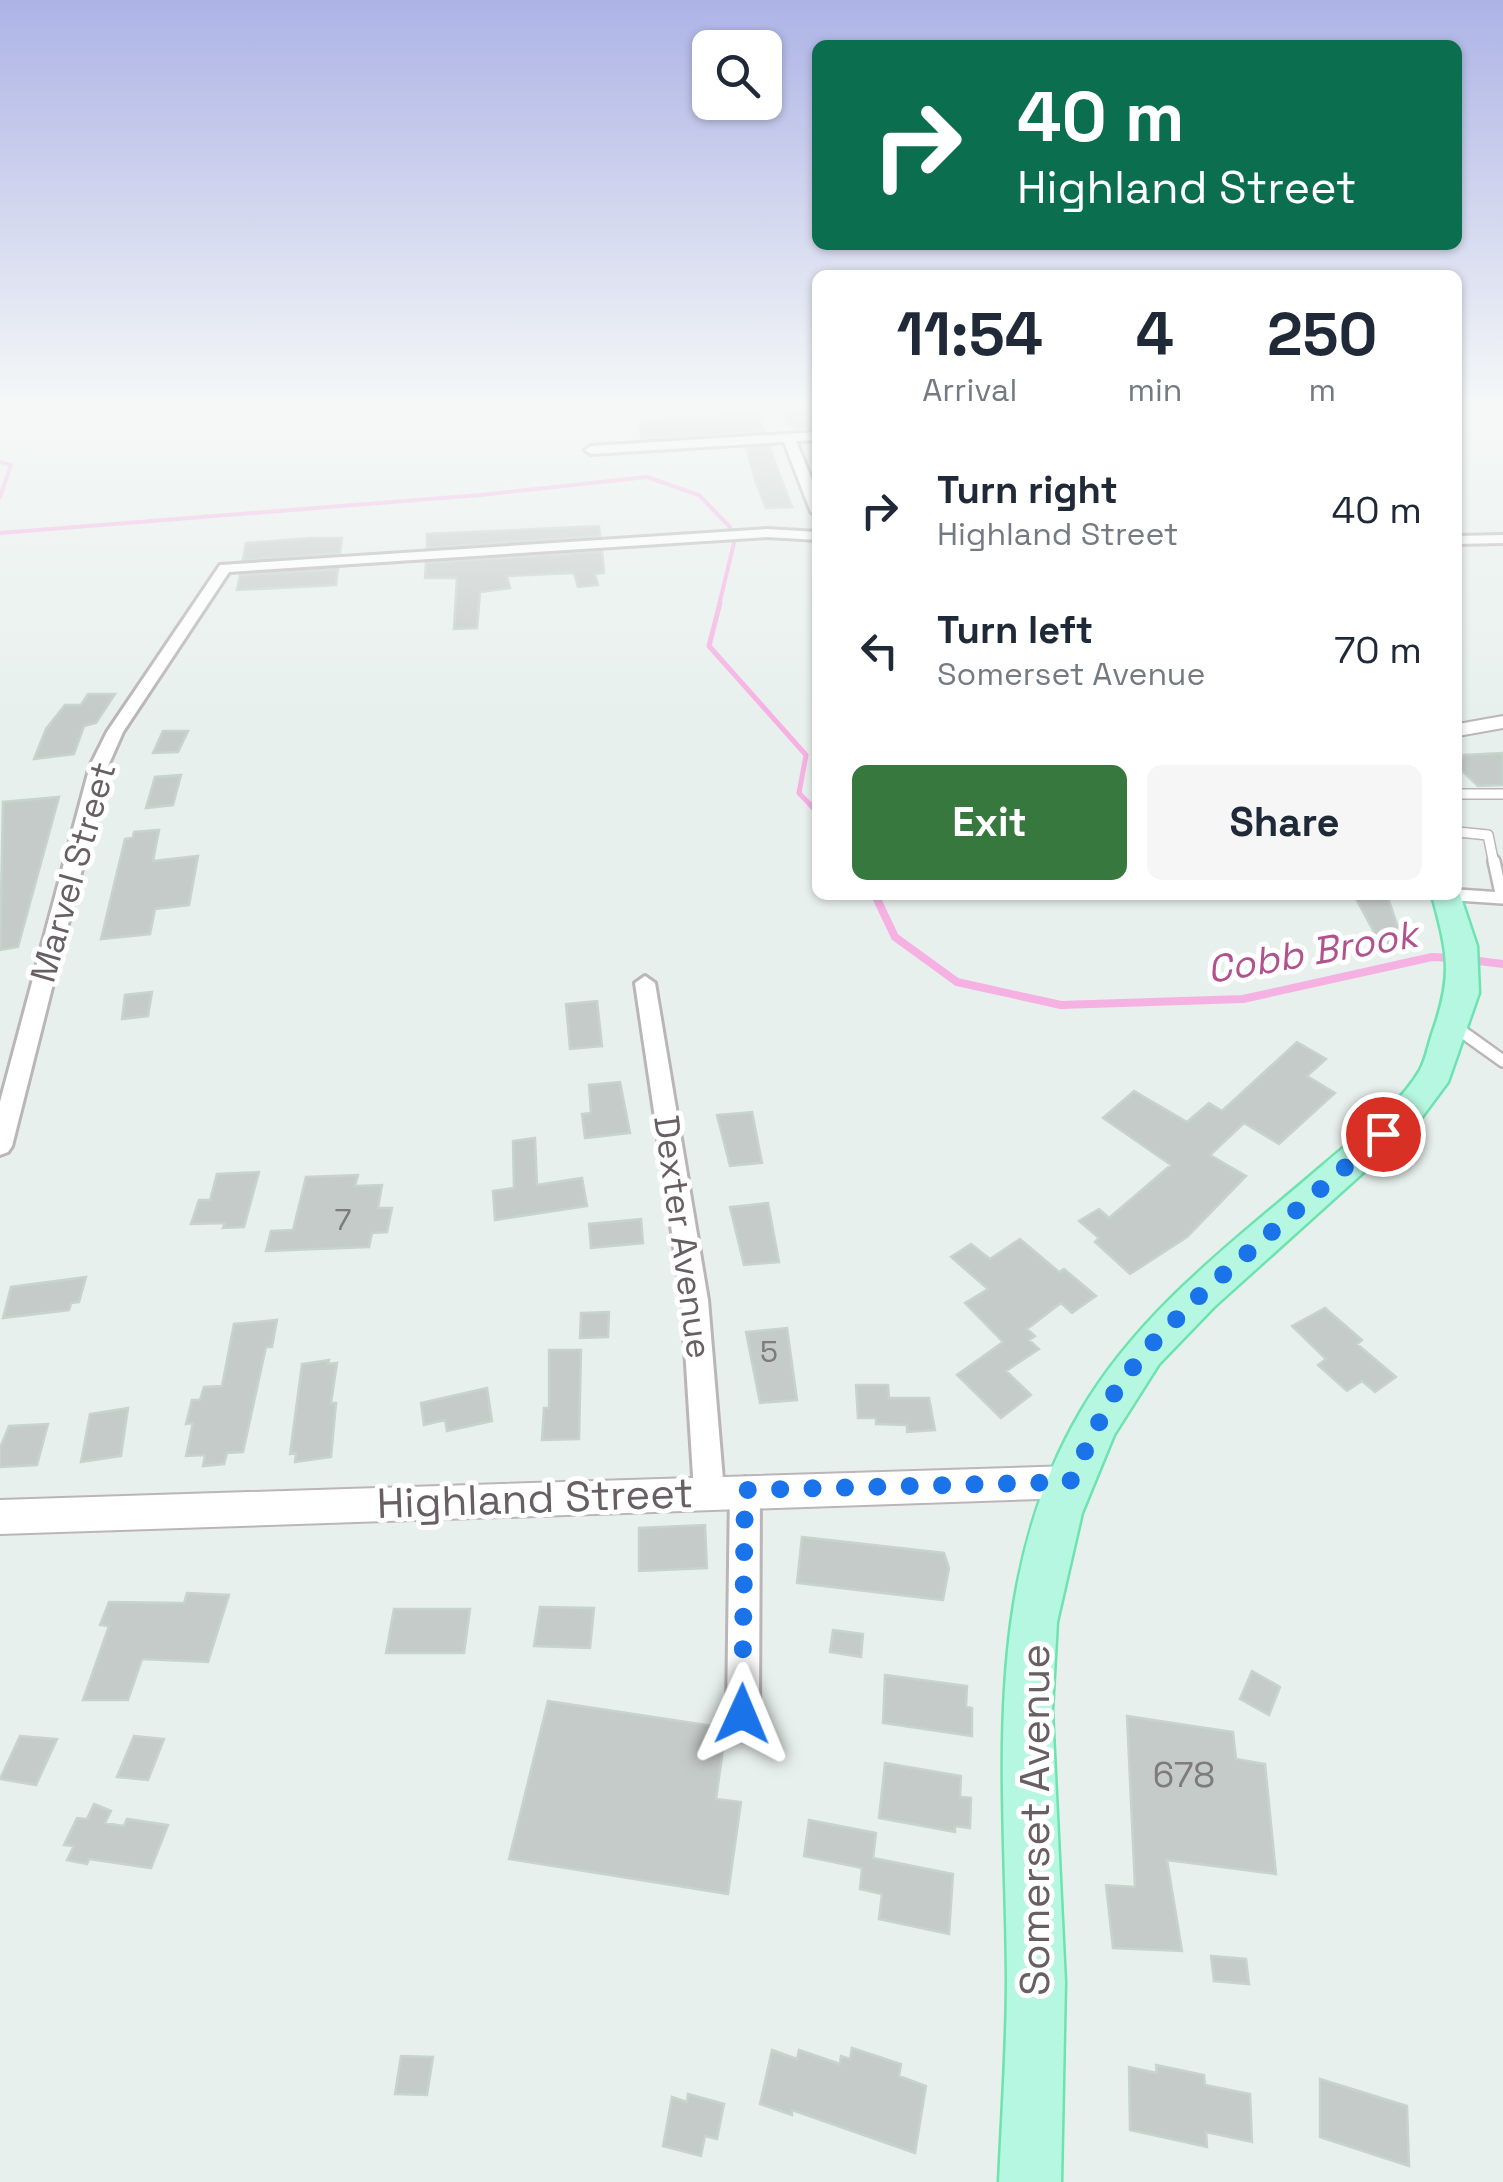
<!DOCTYPE html>
<style>
:root{--surface:#fff;--page:#f6f6f7;--text:#1f2937;--muted:#747a83;--accent:#36783e}
body{margin:0;font-family:"Space Grotesk",sans-serif;background:var(--page);color:var(--text);height:100vh;display:flex;flex-direction:column;font-size:38px;white-space:nowrap}
*{box-sizing:border-box;margin:0}
p{font-size:32px;color:var(--muted)}
.icon{flex:none;width:55px;height:55px;fill:none;stroke:currentColor;stroke-width:2;stroke-linecap:round;stroke-linejoin:round}
.map{position:relative;flex:1;overflow:hidden}
.side{position:absolute;left:812px;top:270px;width:650px;height:630px;display:flex;flex-direction:column;background:var(--surface);border-radius:15px;box-shadow:0 2px 8px #0004}
.side>*{flex:none}
.banner{position:absolute;left:812px;top:40px;width:650px;height:210px;border-radius:15px;box-shadow:0 2px 8px #0004;background:#0b6e4f;color:#fff;overflow:hidden}
.fabs{position:absolute;left:692px;top:30px;display:grid;gap:20px}
.fabs a{display:grid;place-items:center;width:90px;height:90px;border-radius:15px;background:var(--surface);box-shadow:0 2px 8px #0004;font-size:50px}
.pin{position:absolute;display:grid;place-items:center;width:85px;height:85px;color:#fff;margin:-42px;border:5px solid #fff;border-radius:50%;box-shadow:0 2px 10px #0007}
.me{position:absolute;width:110px;margin:-55px;rotate:1deg;stroke-linejoin:round;filter:drop-shadow(0 0 8px #0008)}
.turn{display:flex;align-items:center;gap:35px;height:210px;padding:0 40px;font-size:45px}
.turn .icon{width:130px;height:130px;stroke-width:2.5}
.turn b{display:block;font-size:70px;line-height:85px}
.eta{display:flex;justify-content:space-evenly;align-items:center;height:170px;text-align:center}
.eta b{font-size:60px;font-weight:600;line-height:70px}
.button{display:flex;gap:20px;margin-top:auto;padding:20px 40px}
.button a{flex:1;height:115px;border-radius:15px;background:var(--accent);color:#fff;font-size:40px;font-weight:600;line-height:115px;text-align:center}
.button a+a{background:var(--page);color:var(--text)}
ul{padding:0;list-style:none}
li{display:flex;align-items:center;gap:30px;height:140px;padding:0 40px}
li div{flex:1}
li b{display:block;font-size:38px}
li em{font-style:normal}
.map>svg:first-child{display:block}
.lines{fill:none;stroke-linecap:round;stroke-linejoin:round}
.stream-far2{stroke:#f6b1e3;stroke-width:4}
.stream-far1{stroke:#f6b1e3;stroke-width:5}
.stream{stroke:#f6b1e3;stroke-width:8}
.building{fill:#c5cbc8;stroke:#c7d4ce;stroke-width:2.5}
.service-far1-casing{stroke:#bbb5b8;stroke-width:12}
.service-casing{stroke:#bbb5b8;stroke-width:16}
.minor-casing{stroke:#bbb5b8;stroke-width:6}
.tertiary-casing{stroke:#bbb5b8;stroke-width:4}
.primary-casing{stroke:#6de3b0;stroke-width:5}
.service-far1{stroke:#fff;stroke-width:9}
.service{stroke:#fff;stroke-width:11}
.minor{fill:#fff;fill-rule:evenodd}
.tertiary{fill:#fff;fill-rule:evenodd}
.primary{fill:#b6f7e2;fill-rule:evenodd}
.route{stroke:#1a73e8;stroke-width:18;stroke-dasharray:0 32.4}
.labels{text-anchor:middle;dominant-baseline:central;stroke-width:10;stroke-linejoin:round;paint-order:stroke}
.number-label{font-size:30px;fill:#7e7a7d}
.street-label{font-size:35px;fill:#675f64;stroke:#fff}
.near-number-label{font-size:35px;fill:#7e7a7d}
.water-label{font-size:38px;font-style:italic;fill:#b1528e;stroke:#fff}
.near-street-label{font-size:42px;fill:#675f64;stroke:#fff}
</style>
<div class="map">
<svg width="1503" height="2182" viewBox="0 0 1503 2182">
<rect width="100%" height="100%" fill="#e8f0ed"/>
<g class="lines">
<path class="stream-far2" d="M 0,462 L 11,465 L 0,497
M 0,533 L 480,495 L 647,477 L 699,495 L 730,527
M 719,605 L 734,543"/>
<path class="stream-far1" d="M 720,603 L 709,646 L 806,755 L 799,793 L 818,813"/>
<path class="stream" d="M 875,895 L 895,937 L 957,982 L 1061,1005 L 1243,999 L 1432,957 L 1452,958
M 1471,960 L 1503,964"/>
</g>
<path class="building" d="M 818,408 L 818,428 L 796,430 L 781,413 Z
M 756,413 L 765,432 L 641,439 L 640,422 Z
M 770,447 L 777,468 L 792,507 L 766,508 L 755,480 L 747,448 Z
M 599,526 L 600,536 L 427,548 L 427,534 Z
M 311,538 L 342,538 L 340,553 L 243,560 L 246,543 Z
M 602,551 L 604,573 L 595,574 L 598,585 L 578,587 L 574,573 L 507,576 L 510,588 L 480,592 L 477,628 L 454,629 L 457,578 L 425,578 L 426,563 Z
M 338,569 L 336,585 L 237,590 L 240,575 Z
M 88,694 L 115,694 L 96,723 L 84,726 L 74,754 L 34,759 L 46,729 L 65,705 L 81,705 Z
M 163,731 L 188,731 L 178,752 L 153,753 Z
M 1503,753 L 1503,785 L 1478,786 L 1458,767 L 1464,755 Z
M 181,775 L 173,805 L 146,808 L 155,777 Z
M 59,797 L 18,947 L 0,950 L 3,802 Z
M 159,830 L 153,861 L 198,856 L 189,905 L 155,909 L 150,934 L 101,939 L 125,839 L 133,838 L 134,832 Z
M 1354,895 L 1387,895 L 1404,945 L 1381,945 Z
M 152,992 L 148,1016 L 122,1019 L 125,995 Z
M 597,1001 L 602,1046 L 570,1049 L 566,1004 Z
M 1297,1042 L 1326,1059 L 1307,1076 L 1335,1093 L 1279,1144 L 1244,1123 L 1210,1155 L 1246,1176 L 1187,1237 L 1130,1274 L 1095,1242 L 1099,1238 L 1079,1221 L 1099,1209 L 1109,1218 L 1171,1165 L 1103,1118 L 1134,1091 L 1187,1122 L 1209,1103 L 1222,1111 Z
M 620,1082 L 630,1133 L 585,1138 L 582,1114 L 591,1113 L 589,1085 Z
M 752,1112 L 762,1163 L 730,1166 L 717,1115 Z
M 535,1138 L 537,1185 L 582,1178 L 587,1206 L 495,1220 L 493,1191 L 514,1188 L 513,1141 Z
M 259,1172 L 244,1227 L 223,1228 L 225,1223 L 191,1224 L 199,1200 L 210,1200 L 217,1174 Z
M 358,1175 L 355,1186 L 382,1185 L 378,1208 L 392,1208 L 387,1232 L 372,1233 L 369,1247 L 266,1251 L 271,1231 L 293,1230 L 306,1177 Z
M 768,1203 L 779,1262 L 744,1265 L 730,1207 Z
M 641,1219 L 643,1243 L 591,1248 L 589,1224 Z
M 1020,1239 L 1059,1272 L 1064,1269 L 1096,1296 L 1072,1313 L 1061,1303 L 1027,1329 L 1035,1336 L 1029,1340 L 1039,1349 L 1006,1371 L 1031,1395 L 1001,1418 L 957,1375 L 1003,1342 L 965,1303 L 988,1289 L 951,1257 L 971,1244 L 990,1259 Z
M 86,1277 L 79,1302 L 71,1303 L 69,1310 L 3,1318 L 11,1287 Z
M 1325,1308 L 1362,1340 L 1357,1344 L 1396,1377 L 1375,1392 L 1362,1381 L 1347,1391 L 1318,1365 L 1326,1359 L 1292,1326 Z
M 609,1312 L 608,1337 L 580,1338 L 581,1313 Z
M 277,1320 L 272,1347 L 266,1347 L 243,1452 L 227,1453 L 224,1464 L 203,1466 L 205,1455 L 186,1456 L 193,1423 L 186,1424 L 192,1400 L 200,1400 L 204,1387 L 222,1386 L 234,1324 Z
M 787,1328 L 797,1400 L 760,1403 L 746,1332 Z
M 549,1350 L 581,1350 L 579,1439 L 542,1440 L 544,1408 L 549,1408 Z
M 329,1360 L 328,1364 L 337,1363 L 331,1403 L 336,1403 L 331,1457 L 295,1462 L 296,1453 L 290,1454 L 302,1364 Z
M 856,1385 L 888,1385 L 889,1398 L 929,1398 L 935,1430 L 907,1432 L 907,1425 L 876,1424 L 876,1418 L 858,1418 Z
M 487,1388 L 492,1421 L 447,1431 L 445,1420 L 424,1425 L 421,1403 Z
M 128,1408 L 121,1456 L 81,1462 L 90,1414 Z
M 48,1424 L 37,1465 L 0,1467 L 0,1448 L 9,1426 Z
M 705,1525 L 707,1568 L 639,1571 L 639,1528 Z
M 802,1537 L 944,1553 L 949,1568 L 943,1600 L 797,1583 Z
M 187,1593 L 229,1595 L 208,1662 L 142,1659 L 128,1700 L 83,1700 L 109,1626 L 100,1625 L 109,1602 L 184,1603 Z
M 540,1607 L 594,1608 L 590,1648 L 534,1646 Z
M 394,1609 L 470,1609 L 464,1653 L 386,1653 Z
M 833,1630 L 863,1634 L 861,1657 L 830,1652 Z
M 1252,1671 L 1280,1687 L 1269,1715 L 1240,1699 Z
M 885,1675 L 967,1686 L 966,1707 L 972,1708 L 972,1736 L 883,1723 Z
M 548,1701 L 726,1728 L 716,1799 L 741,1802 L 728,1894 L 509,1859 Z
M 1127,1716 L 1233,1732 L 1236,1759 L 1265,1764 L 1276,1874 L 1167,1860 L 1182,1951 L 1113,1948 L 1106,1885 L 1135,1887 Z
M 20,1736 L 57,1739 L 36,1785 L 0,1779 Z
M 134,1736 L 164,1739 L 148,1780 L 117,1777 Z
M 885,1763 L 961,1776 L 960,1797 L 971,1798 L 970,1828 L 955,1826 L 955,1832 L 879,1818 Z
M 94,1804 L 111,1811 L 105,1823 L 124,1826 L 127,1819 L 168,1825 L 151,1868 L 89,1859 L 87,1864 L 67,1860 L 74,1846 L 64,1845 L 77,1818 L 87,1819 Z
M 809,1820 L 876,1833 L 873,1858 L 953,1874 L 949,1934 L 879,1919 L 882,1894 L 860,1889 L 862,1868 L 804,1856 Z
M 1211,1956 L 1246,1959 L 1249,1984 L 1214,1981 Z
M 852,2048 L 901,2064 L 899,2076 L 926,2086 L 915,2153 L 792,2110 L 792,2115 L 760,2104 L 772,2050 L 797,2059 L 799,2050 L 840,2064 L 841,2056 L 850,2059 Z
M 401,2056 L 433,2057 L 427,2095 L 395,2094 Z
M 1156,2065 L 1204,2075 L 1205,2085 L 1250,2094 L 1252,2142 L 1206,2132 L 1207,2147 L 1130,2130 L 1129,2067 L 1157,2073 Z
M 1320,2079 L 1407,2106 L 1409,2166 L 1320,2137 Z
M 688,2094 L 724,2104 L 717,2139 L 705,2136 L 701,2156 L 663,2146 L 672,2097 L 687,2102 Z"/>
<g class="lines">
<g class="service-far1-casing">
<path id="service-far1" d="M 1458,794 L 1503,794
M 1458,832 L 1488,835 L 1494,864"/>
</g>
<g class="service-casing">
<path id="service" d="M 1458,895 L 1502,898 L 1494,861
M 1454,1026 L 1503,1061"/>
</g>
<g class="minor-casing">
<path id="minor" d="M 818,432 L 818,440 L 796,441 L 818,495 L 818,516 L 811,512 L 784,442 L 591,454 L 585,450 L 591,446 Z
M 767,529 L 818,532 L 818,540 L 767,537 L 229,572 L 123,732 L 108,766 L 12,1146 L 8,1152 L 0,1155 L 0,1102 L 90,766 L 107,732 L 220,565 Z
M 1503,535 L 1503,543 L 1458,544 L 1458,536 Z
M 645,976 L 655,983 L 708,1300 L 724,1492 L 719,1501 L 709,1505 L 699,1501 L 694,1492 L 682,1300 L 635,983 Z
M 745,1477 L 755,1481 L 760,1490 L 759,1714 L 755,1726 L 743,1730 L 731,1726 L 727,1714 L 730,1490 L 735,1481 Z"/>
</g>
<g class="tertiary-casing">
<path id="tertiary" d="M 1503,716 L 1503,728 L 1458,736 L 1458,724 Z
M 1071,1466 L 1083,1471 L 1089,1482 L 1083,1493 L 1071,1498 L 0,1534 L 0,1500 Z"/>
</g>
<g class="primary-casing">
<path id="primary" d="M 1458,889 L 1477,946 L 1479,993 L 1448,1082 L 1416,1125 L 1214,1307 L 1159,1364 L 1114,1435 L 1082,1513 L 1057,1622 L 1052,1710 L 1065,1982 L 1061,2182 L 999,2182 C 1002,2114 1007,2046 1007,1978 C 1006,1785 978,1586 1081,1411 C 1140,1310 1236,1240 1323,1165 C 1356,1136 1398,1108 1420,1070 C 1426,1059 1428,1046 1432,1034 C 1453,975 1448,955 1432,895 L 1458,895 Z"/>
</g>
<use href="#service-far1" class="service-far1"/>
<use href="#service" class="service"/>
<use href="#minor" class="minor"/>
<use href="#tertiary" class="tertiary"/>
<use href="#primary" class="primary"/>
</g>
<linearGradient id="sky" x2="0" y2="1"><stop stop-color="#adb3e6"/><stop offset="0.57" stop-color="#f5f8f7"/><stop offset="1" stop-color="#f5f8f7" stop-opacity="0"/></linearGradient>
<rect width="1503" height="709" fill="url(#sky)"/>
<g class="lines">
<path class="route" d="M 742,1714 L 745,1490 L 1070,1482 L 1111,1398 L 1144,1352 L 1200,1295 L 1383,1134"/>
</g>
<g class="labels">
<g class="number-label">
<text x="343" y="1219">7</text>
<text x="769" y="1351">5</text>
</g>
<g class="street-label">
<text transform="translate(73 872) rotate(-74)">Marvel Street</text>
<text transform="translate(683 1237) rotate(82)">Dexter Avenue</text>
</g>
<g class="near-number-label">
<text x="1184" y="1775">678</text>
</g>
<g class="water-label">
<text transform="translate(1312 952) rotate(-10)">Cobb Brook</text>
</g>
<g class="near-street-label">
<text transform="translate(535 1498) rotate(-2)">Highland Street</text>
<text transform="translate(1034 1820) rotate(-90)">Somerset Avenue</text>
</g>
</g>
</svg>
<div class="fabs">
<a><svg class="icon" aria-label="search" viewBox="0 0 24 24"><circle cx="10" cy="10" r="6"/><path d="M15 15l6 6"/></svg></a>
</div>
<div class="pin" style="left:1383px;top:1134px;background:#d93025"><svg class="icon" aria-label="arrive" viewBox="0 0 24 24"><path d="M6 21V4h12l-3 4 3 4H6"/></svg></div>
<svg class="me" style="left:742px;top:1714px" viewBox="-20 -20 40 40"><path d="M0-17L14 15 0 8-14 15z" fill="#1a73e8" stroke="#fff" stroke-width="4"/></svg>
<div class="banner">
<div class="turn"><svg class="icon" aria-label="right" viewBox="0 0 24 24"><path d="M7 20v-9h11M14 6l5 5-5 5"/></svg><div><b>40 m</b>Highland Street</div></div>
</div>
<section class="side">
<div class="eta">
<div><b>11:54</b><p>Arrival</p></div>
<div><b>4</b><p>min</p></div>
<div><b>250</b><p>m</p></div>
</div>
<ul>
<li><svg class="icon" aria-label="right" viewBox="0 0 24 24"><path d="M7 20v-9h11M14 6l5 5-5 5"/></svg><div><b>Turn right</b><p>Highland Street</p></div><em>40 m</em></li>
<li><svg class="icon" aria-label="left" viewBox="0 0 24 24"><path d="M17 20v-9H6M10 6l-5 5 5 5"/></svg><div><b>Turn left</b><p>Somerset Avenue</p></div><em>70 m</em></li>
</ul>
<div class="button"><a>Exit</a><a>Share</a></div>
</section>
</div>
